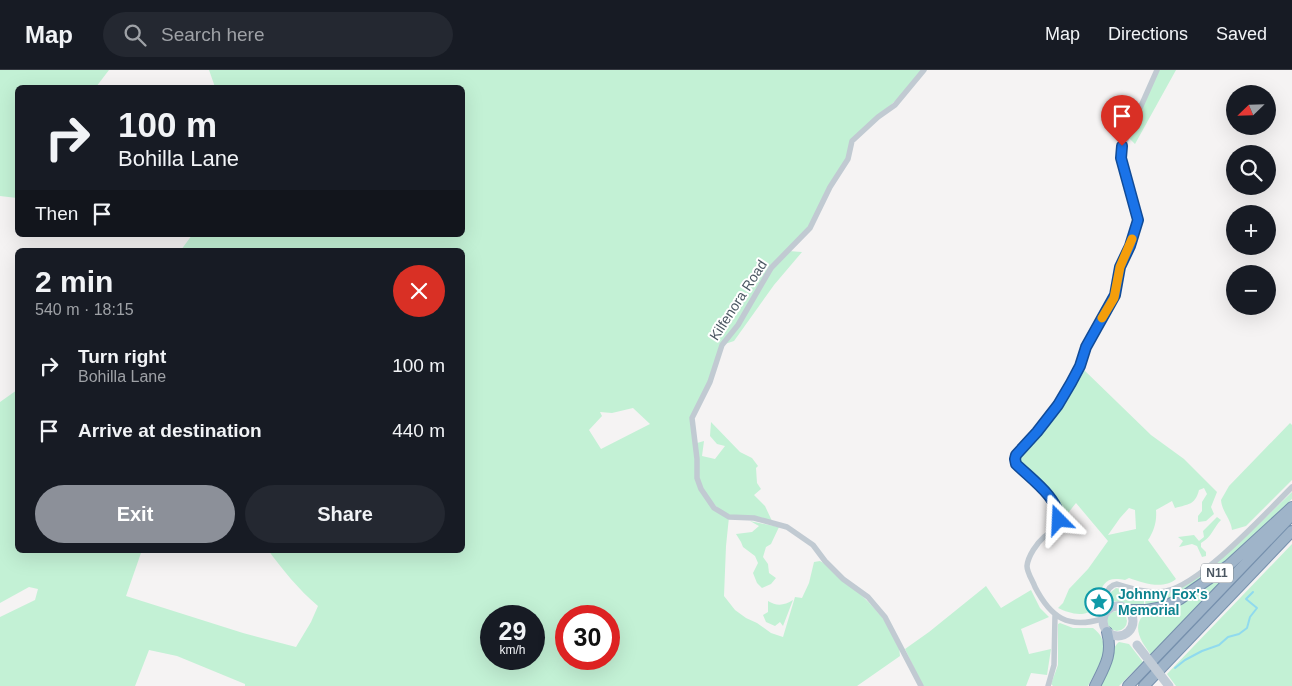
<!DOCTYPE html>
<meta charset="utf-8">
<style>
:root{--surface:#171b24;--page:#242831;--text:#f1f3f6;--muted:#9ea1a6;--line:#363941;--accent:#8c9099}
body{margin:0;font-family:Helvetica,sans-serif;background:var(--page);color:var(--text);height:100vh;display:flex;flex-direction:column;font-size:19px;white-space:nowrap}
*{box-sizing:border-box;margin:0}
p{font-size:16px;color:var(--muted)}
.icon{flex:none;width:28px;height:28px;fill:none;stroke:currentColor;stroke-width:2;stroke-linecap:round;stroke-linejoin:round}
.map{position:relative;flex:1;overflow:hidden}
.sheet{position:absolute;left:15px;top:178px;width:450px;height:305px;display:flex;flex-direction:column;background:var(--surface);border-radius:8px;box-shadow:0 5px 20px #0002}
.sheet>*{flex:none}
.guide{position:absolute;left:15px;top:15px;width:450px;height:152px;border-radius:8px;box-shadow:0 5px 20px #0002;background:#171b24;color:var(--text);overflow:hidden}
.needle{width:32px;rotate:247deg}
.controls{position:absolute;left:1226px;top:15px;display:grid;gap:10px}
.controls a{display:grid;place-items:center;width:50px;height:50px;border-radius:50%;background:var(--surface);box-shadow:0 5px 20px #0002;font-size:25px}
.speed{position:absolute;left:480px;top:535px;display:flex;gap:10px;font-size:25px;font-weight:700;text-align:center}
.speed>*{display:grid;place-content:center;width:65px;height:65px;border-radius:50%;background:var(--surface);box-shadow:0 5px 20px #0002;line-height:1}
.speed small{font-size:12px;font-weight:400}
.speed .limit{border:8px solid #d22;background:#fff;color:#111}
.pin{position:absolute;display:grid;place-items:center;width:42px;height:42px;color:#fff;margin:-51px -21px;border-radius:50% 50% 50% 0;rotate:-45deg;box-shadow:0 0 5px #0007}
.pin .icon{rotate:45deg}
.me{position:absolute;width:55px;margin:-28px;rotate:339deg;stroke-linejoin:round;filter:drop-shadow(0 0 4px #0008)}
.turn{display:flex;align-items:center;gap:18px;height:105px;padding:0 20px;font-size:22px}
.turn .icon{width:65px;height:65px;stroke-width:2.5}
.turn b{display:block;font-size:35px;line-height:42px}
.then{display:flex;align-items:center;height:48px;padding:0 20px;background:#0003;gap:10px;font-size:19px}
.round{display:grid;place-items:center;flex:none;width:52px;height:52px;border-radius:26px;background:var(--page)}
.headline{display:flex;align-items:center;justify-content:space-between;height:85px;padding:0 20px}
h1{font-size:30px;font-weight:600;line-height:38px}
.action{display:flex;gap:10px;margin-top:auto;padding:10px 20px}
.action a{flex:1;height:58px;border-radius:30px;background:var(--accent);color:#fff;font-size:20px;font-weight:600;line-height:58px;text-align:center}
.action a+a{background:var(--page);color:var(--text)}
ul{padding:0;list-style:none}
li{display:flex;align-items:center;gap:15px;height:65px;padding:0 20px}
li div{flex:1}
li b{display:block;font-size:19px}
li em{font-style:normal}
header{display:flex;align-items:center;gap:30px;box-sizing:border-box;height:70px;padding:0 25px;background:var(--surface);border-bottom:1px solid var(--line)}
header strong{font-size:24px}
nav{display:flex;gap:28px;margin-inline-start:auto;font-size:18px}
.search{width:350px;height:45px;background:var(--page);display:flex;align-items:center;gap:12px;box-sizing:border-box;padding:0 18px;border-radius:28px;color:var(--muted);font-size:19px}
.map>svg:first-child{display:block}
.green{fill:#c3f1d5;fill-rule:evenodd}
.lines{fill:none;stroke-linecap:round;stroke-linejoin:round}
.stream{stroke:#90daee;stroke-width:2}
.trunk-casing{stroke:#7690ad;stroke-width:12}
.minor{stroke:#c1cad2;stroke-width:5.5}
.secondary{stroke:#c1cbd6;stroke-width:9}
.trunk{stroke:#9fb4c9;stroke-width:10}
.secondary-bridge{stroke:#c1cbd6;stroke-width:9}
.route-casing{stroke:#114b97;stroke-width:12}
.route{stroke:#1a73e8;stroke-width:9}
.slow{stroke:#f59e0b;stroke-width:9}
.labels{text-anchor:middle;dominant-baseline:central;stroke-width:4;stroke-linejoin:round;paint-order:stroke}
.shield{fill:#fff;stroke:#808990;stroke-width:1}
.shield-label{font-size:12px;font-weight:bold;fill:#4a5661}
.street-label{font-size:14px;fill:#4a5661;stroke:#fff}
.culture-label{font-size:14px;font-weight:bold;fill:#0d838f;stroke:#fff;text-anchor:start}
</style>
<header>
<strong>Map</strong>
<div class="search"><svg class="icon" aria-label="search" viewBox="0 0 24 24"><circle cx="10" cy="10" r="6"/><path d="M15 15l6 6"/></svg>Search here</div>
<nav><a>Map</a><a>Directions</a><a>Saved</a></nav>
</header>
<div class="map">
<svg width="1292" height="616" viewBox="0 0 1292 616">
<rect width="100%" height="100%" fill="#f5f3f3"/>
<path class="green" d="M 0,0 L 109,0 L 96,17 L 18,18 L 17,128 L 0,126 Z
M 209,0 L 924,0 L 904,23 L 855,67 L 849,85 L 815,149 L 788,181 L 802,182 L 774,215 L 734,271 L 722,275 L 713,303 L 692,348 L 697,408 L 705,427 L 729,447 L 726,476 L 724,526 L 735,540 L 746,548 L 757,553 L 771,563 L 783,567 L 795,527 L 802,528 L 809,513 L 814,492 L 820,491 C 828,495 834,502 841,507 C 861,524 900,558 900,586 L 857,616 L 245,616 L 245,614 L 177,586 L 149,580 L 135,616 L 0,616 L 0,547 L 35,530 L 38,519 L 29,517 L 0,533 L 0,332 L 17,320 L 18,480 L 142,480 L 126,526 L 243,563 L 296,577 L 311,552 L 318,536 C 298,519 283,500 268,480 L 462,480 L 462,180 L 181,180 L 192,165 L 462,165 L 462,18 L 215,17 ZM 633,338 L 650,354 L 601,379 L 589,360 L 602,346 L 600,342 L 612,343 ZM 491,546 L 534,546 L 534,589 L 491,589 ZM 566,546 L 609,546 L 609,589 L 566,589 Z
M 1155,0 L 1176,0 L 1135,74 L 1129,68 Z
M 1083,299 L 1151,365 L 1184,389 L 1217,422 L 1211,437 L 1214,444 L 1206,451 L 1198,452 L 1198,446 L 1202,441 L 1202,432 L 1207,424 L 1204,418 L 1199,420 C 1195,435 1189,434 1175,438 L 1172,431 L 1156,440 C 1157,451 1154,461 1148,470 L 1176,509 C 1163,520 1143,513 1129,508 L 1125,510 C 1106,506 1103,513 1097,530 C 1096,533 1097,534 1095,537 C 1085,549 1069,543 1058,538 L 1063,533 L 1069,519 L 1088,499 L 1108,471 L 1076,433 L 1064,448 L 1051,423 L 1019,390 L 1019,386 L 1064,331 ZM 1129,438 L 1135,440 L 1136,459 L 1108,465 L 1120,448 Z
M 711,352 L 740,382 L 752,388 L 758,396 L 756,398 L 757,413 L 761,419 L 754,425 L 765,436 L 772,451 L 732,446 L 715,437 L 707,427 L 698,408 L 697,373 L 704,371 L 702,386 L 715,389 L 725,376 L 717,374 L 710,366 Z
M 1290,353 L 1292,355 L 1292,410 L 1246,456 L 1232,460 C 1231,449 1222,442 1221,430 L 1229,416 Z
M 1292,422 L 1292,429 L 1234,484 L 1187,519 L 1161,532 L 1145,535 L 1146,524 L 1163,524 L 1176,520 L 1241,471 Z
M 1217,447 L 1221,450 C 1213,458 1212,467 1201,473 L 1201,477 L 1206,482 L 1206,486 L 1202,487 L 1197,476 L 1192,474 L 1179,477 L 1183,471 L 1178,467 L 1194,465 L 1199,471 L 1204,467 L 1203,461 Z
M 750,451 L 779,457 L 771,474 L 766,477 L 763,487 L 768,494 L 769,503 L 776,508 L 771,514 L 762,518 L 757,513 L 753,503 L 758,493 L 755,486 L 743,477 L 741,472 L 736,464 L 752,462 L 759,456 Z
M 1292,474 L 1292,616 L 1176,616 L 1167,604 Z
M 1248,484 L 1151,585 C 1143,574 1133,561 1141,548 Z
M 986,516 L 1001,538 L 1031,520 L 1040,538 L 1049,547 L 1021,559 L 1029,584 L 1051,579 L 1047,605 L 1031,603 L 1026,616 L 923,616 L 905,579 L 929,562 Z
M 1116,518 L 1144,524 L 1144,536 L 1113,531 L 1110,526 L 1111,522 Z
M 793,530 L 783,556 L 780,552 L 775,556 L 766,552 L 763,545 L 768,542 L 768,531 C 776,536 784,536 793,530 Z
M1107 551a10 10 0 1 1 20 0a10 10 0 1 1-20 0Z
M 1060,553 L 1073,558 L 1093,558 C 1115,574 1098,597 1088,616 L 1053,616 L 1051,614 L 1058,595 L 1058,554 Z
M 1119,572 L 1129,574 L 1143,592 L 1119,616 L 1098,616 C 1102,608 1113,575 1119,572 Z"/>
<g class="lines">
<path class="stream" d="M 1175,598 L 1185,590 L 1202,581 L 1219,575 L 1228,567 L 1239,564 L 1247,558 L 1250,547 L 1257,538 L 1246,529 L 1253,522"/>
<g class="trunk-casing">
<path id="trunk" d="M 1128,540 L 1147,540 L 1163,537 L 1180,529 L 1229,495 L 1292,437
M 1095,616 C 1105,596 1113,584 1107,562
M 1128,616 L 1292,445
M 1144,616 L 1292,461"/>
</g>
<path class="minor" d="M 1107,525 L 1112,537
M 1104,545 C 1104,534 1104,516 1117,514 C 1133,519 1149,524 1166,521 C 1201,514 1265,444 1292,417
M 1102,549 C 1068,559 1051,548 1035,517 C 1033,511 1027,503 1027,496 C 1028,486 1037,473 1044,467 C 1048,464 1054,461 1056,457 C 1059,453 1059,447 1059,442 C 1057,427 1028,405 1016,394 L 1015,389 L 1016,385 L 1037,362 L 1057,335 L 1071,313 L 1080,296 L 1086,277 L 1114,228 L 1120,197 L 1138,151 L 1121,88 L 1121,81 L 1157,0
M 921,616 L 885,547 L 868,527 L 843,509 L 825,491 L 813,475 L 787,457 L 754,448 L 729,447 L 714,438 L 701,419 L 697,408 L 697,389 L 692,348 L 710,312 L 722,275 L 738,255 L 771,198 L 810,158 L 830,117 L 848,89 L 852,71 L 878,47 L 895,35 L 924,0
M 1048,616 L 1054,595 L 1055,545"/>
<path class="secondary" d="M1103 551a15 15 0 1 1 30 0a15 15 0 1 1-30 0Z"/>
<use href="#trunk" class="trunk"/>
<path class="secondary-bridge" d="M 1137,575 L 1169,616"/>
</g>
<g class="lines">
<g class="route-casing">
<path id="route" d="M 1059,450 C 1060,429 1030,408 1016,394 L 1015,389 L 1016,385 L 1037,362 L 1058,335 L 1071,313 L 1080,296 L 1086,277 L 1115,225 L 1120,197 L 1130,176 L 1138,150 L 1121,88 L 1122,76"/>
</g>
<use href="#route" class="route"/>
<path class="slow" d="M 1102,248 L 1114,228 L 1120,197 L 1132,169"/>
</g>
<defs>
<g id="sight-ring" transform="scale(1.4375)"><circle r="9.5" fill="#fff" stroke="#0f9aa8" stroke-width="1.5"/><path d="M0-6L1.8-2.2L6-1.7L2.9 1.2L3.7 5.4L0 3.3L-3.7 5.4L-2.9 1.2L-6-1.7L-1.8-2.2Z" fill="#0f9aa8"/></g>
</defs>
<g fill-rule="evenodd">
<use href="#sight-ring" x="1099" y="532"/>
</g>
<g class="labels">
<rect class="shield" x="1201" y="493.5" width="32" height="19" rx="4"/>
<g class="shield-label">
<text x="1217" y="503">N11</text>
</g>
<g class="street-label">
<text transform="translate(738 230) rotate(-57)">Kilfenora Road</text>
</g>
<g class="culture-label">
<text x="1118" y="524">Johnny Fox's<tspan x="1118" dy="16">Memorial</tspan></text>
</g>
</g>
</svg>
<div class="controls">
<a><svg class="needle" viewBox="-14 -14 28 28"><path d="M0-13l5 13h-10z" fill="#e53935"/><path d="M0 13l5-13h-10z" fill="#9ea1a6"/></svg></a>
<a><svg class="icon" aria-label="search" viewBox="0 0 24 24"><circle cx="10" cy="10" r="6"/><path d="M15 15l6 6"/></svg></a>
<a>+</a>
<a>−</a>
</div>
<div class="speed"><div>29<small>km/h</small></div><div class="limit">30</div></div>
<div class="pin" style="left:1122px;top:76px;background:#d93025"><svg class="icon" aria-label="arrive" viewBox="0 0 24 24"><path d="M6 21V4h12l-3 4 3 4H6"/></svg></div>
<svg class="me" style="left:1059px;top:450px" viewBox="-20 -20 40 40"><path d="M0-17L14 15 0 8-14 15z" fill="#1a73e8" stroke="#fff" stroke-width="4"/></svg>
<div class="guide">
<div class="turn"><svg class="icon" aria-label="right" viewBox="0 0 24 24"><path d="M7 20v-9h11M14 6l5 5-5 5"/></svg><div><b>100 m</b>Bohilla Lane</div></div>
<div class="then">Then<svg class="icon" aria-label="arrive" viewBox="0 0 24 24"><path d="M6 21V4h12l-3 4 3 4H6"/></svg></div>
</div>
<section class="sheet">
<div class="headline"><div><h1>2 min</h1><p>540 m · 18:15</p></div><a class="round" style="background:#d93025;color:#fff"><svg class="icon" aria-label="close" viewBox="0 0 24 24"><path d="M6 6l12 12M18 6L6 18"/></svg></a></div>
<ul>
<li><svg class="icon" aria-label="right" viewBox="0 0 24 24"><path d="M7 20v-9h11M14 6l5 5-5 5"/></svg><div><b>Turn right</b><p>Bohilla Lane</p></div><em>100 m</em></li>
<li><svg class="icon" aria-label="arrive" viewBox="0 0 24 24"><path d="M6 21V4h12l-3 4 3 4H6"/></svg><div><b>Arrive at destination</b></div><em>440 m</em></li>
</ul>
<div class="action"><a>Exit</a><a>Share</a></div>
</section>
</div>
